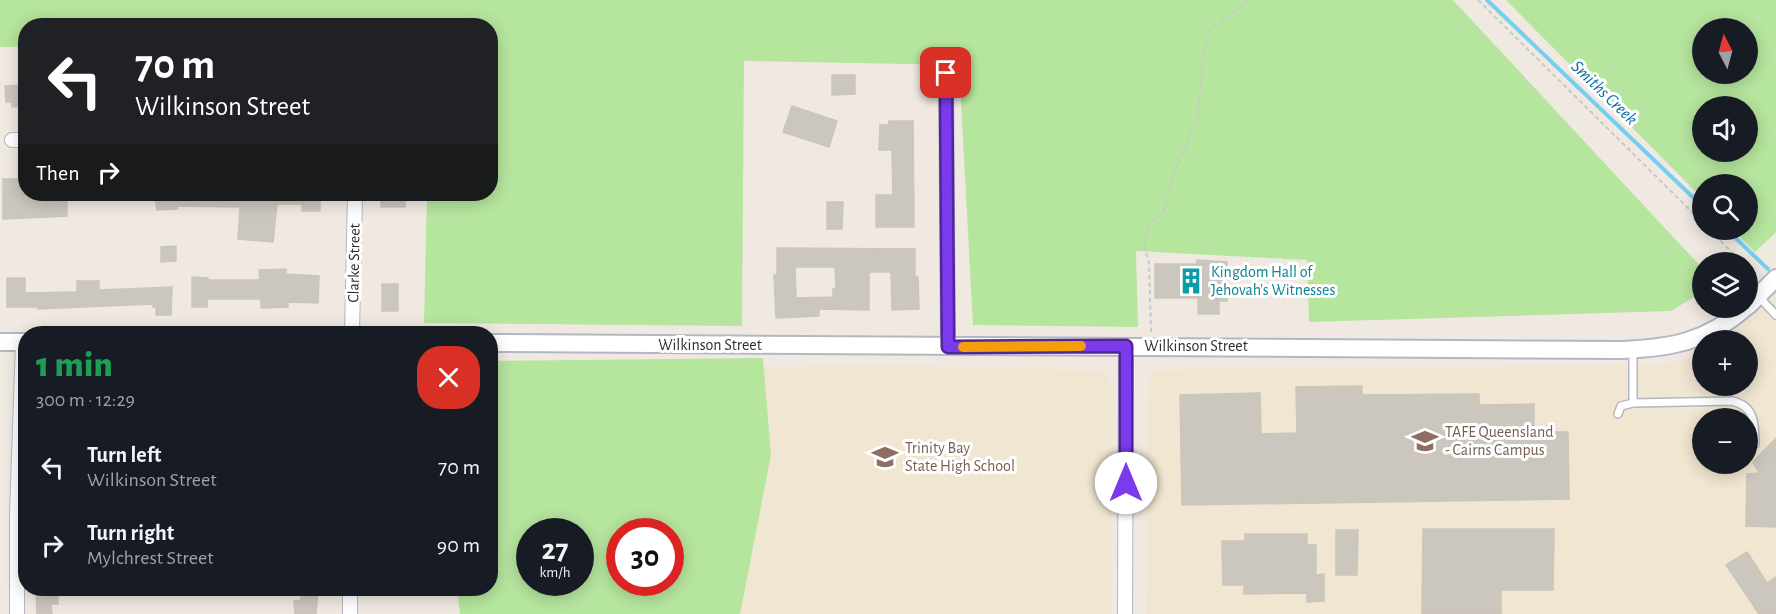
<!DOCTYPE html>
<meta charset="utf-8">
<style>
:root{--surface:#171b24;--page:#242831;--text:#f1f3f6;--muted:#9ea1a6}
body{margin:0;font-family:"Alegreya Sans",sans-serif;background:var(--page);color:var(--text);height:100vh;display:flex;flex-direction:column;font-size:22px;white-space:nowrap}
*{box-sizing:border-box;margin:0}
p{font-size:20px;color:var(--muted)}
.icon{flex:none;width:33px;height:33px;fill:none;stroke:currentColor;stroke-width:2;stroke-linecap:round;stroke-linejoin:round}
.map{position:relative;flex:1;overflow:hidden}
.drawer{position:absolute;left:18px;top:326px;width:480px;height:270px;display:flex;flex-direction:column;background:var(--surface);border-radius:24px;box-shadow:0 3px 15px #0003}
.drawer>*{flex:none}
.banner{position:absolute;left:18px;top:18px;width:480px;height:183px;border-radius:24px;box-shadow:0 3px 15px #0003;background:#202124;color:#fff;overflow:hidden}
.needle{width:39px;rotate:354deg}
.fabs{position:absolute;left:1692px;top:18px;display:grid;gap:12px}
.fabs a{display:grid;place-items:center;width:66px;height:66px;border-radius:50%;background:var(--surface);box-shadow:0 3px 15px #0003;font-size:30px}
.speed{position:absolute;left:516px;top:518px;display:flex;gap:12px;font-size:30px;font-weight:700;text-align:center}
.speed>*{display:grid;place-content:center;width:78px;height:78px;border-radius:50%;background:var(--surface);box-shadow:0 3px 15px #0003;line-height:1}
.speed small{font-size:15px;font-weight:400}
.speed .limit{border:9px solid #d22;background:#fff;color:#111}
.pin{position:absolute;display:grid;place-items:center;width:51px;height:51px;color:#fff;margin:-26px;border-radius:12px;box-shadow:0 3px 9px #0006}
.me{position:absolute;width:66px;margin:-33px;rotate:0deg;stroke-linejoin:round;filter:drop-shadow(0 0 4px #0008)}
.turn{display:flex;align-items:center;gap:21px;height:126px;padding:0 18px;font-size:27px}
.turn .icon{width:78px;height:78px;stroke-width:2.5}
.turn b{display:block;font-size:42px;line-height:51px}
.then{display:flex;align-items:center;height:57px;padding:0 18px;background:#0003;gap:12px;font-size:22px}
.round{display:grid;place-items:center;flex:none;width:63px;height:63px;border-radius:24px;background:var(--page)}
.overview{display:flex;align-items:center;justify-content:space-between;height:102px;padding:0 18px}
h1{font-size:36px;font-weight:800;line-height:45px;color:#1e9e55}
ul{padding:0;list-style:none}
li{display:flex;align-items:center;gap:18px;height:78px;padding:0 18px}
li div{flex:1}
li b{display:block;font-size:22px}
li em{font-style:normal}
.map>svg:first-child{display:block}
.education{fill:#f0e6d1;fill-rule:evenodd}
.green{fill:#b6e59e;fill-rule:evenodd}
.lines{fill:none;stroke-linecap:round;stroke-linejoin:round}
.stream{stroke:#75cff0;stroke-width:4}
.building{fill:#cbc7bf;stroke:#cbc5ba;stroke-width:1.5;fill-rule:evenodd}
.service-casing{stroke:#b4b7c1;stroke-width:10}
.minor-casing{stroke:#b4b7c1;stroke-width:16}
.tertiary-casing{stroke:#b4b7c1;stroke-width:20}
.path{stroke:#c9c9c9;stroke-width:2;stroke-dasharray:4.5 3;stroke-linecap:butt}
.service{stroke:#fff;stroke-width:7}
.minor{stroke:#fff;stroke-width:14}
.tertiary{stroke:#fff;stroke-width:16}
.route-casing{stroke:#51269a;stroke-width:15}
.route{stroke:#7c3aed;stroke-width:10}
.slow{stroke:#f59e0b;stroke-width:10}
.labels{text-anchor:middle;dominant-baseline:central;stroke-width:6;stroke-linejoin:round;paint-order:stroke}
.street-label{font-size:16px;fill:#2e2e2e;stroke:#fff}
.culture-label{font-size:16px;fill:#0d838f;stroke:#fff;text-anchor:start}
.education-label{font-size:16px;fill:#785e54;stroke:#fff;text-anchor:start}
.water-label{font-size:18px;font-style:italic;fill:#0d6fa3;stroke:#fff}
</style>
<div class="map">
<svg width="1776" height="614" viewBox="0 0 1776 614">
<rect width="100%" height="100%" fill="#efe9e1"/>
<path class="education" d="M 1776,296 L 1776,614 L 1146,614 L 1148,377 L 1154,370 L 1661,365 L 1702,355 L 1702,386 L 1748,386 L 1748,340 L 1725,340 ZM 1702,418 L 1748,418 L 1748,464 L 1702,464 Z
M 879,365 L 1104,371 L 1112,383 L 1111,614 L 656,614 L 670,582 L 670,531 L 660,369 Z"/>
<path class="green" d="M 0,0 L 1453,0 L 1702,268 L 1702,292 L 1671,311 L 1309,322 L 1307,260 L 1136,251 L 1138,327 L 973,325 L 959,65 L 744,61 L 742,326 L 424,323 L 427,194 L 490,194 L 490,26 L 26,26 L 25,47 L 0,47 Z
M 1506,0 L 1776,0 L 1776,232 L 1755,252 L 1733,230 L 1748,230 L 1748,184 L 1702,184 L 1702,198 ZM 1702,28 L 1748,28 L 1748,74 L 1702,74 ZM 1702,106 L 1748,106 L 1748,152 L 1702,152 Z
M 763,358 L 771,455 L 740,614 L 460,614 L 457,588 L 490,588 L 491,361 ZM 530,531 L 580,531 L 580,582 L 530,582 ZM 620,531 L 670,531 L 670,582 L 620,582 Z"/>
<g class="lines">
<path class="stream" d="M 1487,0 L 1702,206
M 1727,230 L 1768,269"/>
</g>
<path class="building" d="M 832,75 L 855,75 L 855,94 L 832,95 Z
M 26,85 L 25,106 L 12,107 L 12,102 L 6,102 L 5,86 Z
M 792,106 L 837,121 L 829,147 L 783,132 Z
M 889,121 L 913,121 L 914,227 L 876,227 L 876,195 L 893,195 L 892,150 L 879,150 L 880,125 L 888,125 Z
M 3,179 L 26,179 L 26,194 L 67,194 L 67,216 L 3,219 Z
M 155,194 L 320,194 L 320,211 L 302,211 L 302,204 L 277,204 L 273,242 L 238,239 L 240,207 L 177,206 L 177,209 L 157,210 Z
M 381,194 L 405,194 L 405,207 L 381,207 Z
M 827,202 L 843,202 L 842,229 L 827,229 Z
M 176,246 L 176,261 L 161,262 L 161,247 Z
M 777,248 L 915,249 L 915,277 L 918,277 L 919,309 L 892,310 L 891,272 L 869,272 L 869,310 L 819,309 L 819,316 L 776,318 L 774,275 L 777,275 ZM 795,267 L 835,267 L 836,289 L 833,289 L 833,297 L 796,298 Z
M 1197,260 L 1227,262 L 1227,301 L 1219,301 L 1219,314 L 1198,314 L 1198,298 L 1155,298 L 1155,264 L 1197,264 Z
M 286,269 L 286,274 L 319,276 L 318,303 L 288,302 L 288,307 L 261,308 L 261,299 L 207,299 L 207,307 L 192,307 L 192,277 L 208,278 L 208,280 L 260,280 L 259,270 Z
M 7,278 L 25,278 L 25,293 L 77,292 L 77,281 L 99,281 L 99,290 L 172,287 L 171,315 L 156,315 L 156,307 L 153,307 L 153,304 L 38,309 L 38,307 L 7,307 Z
M 382,284 L 398,284 L 398,311 L 382,311 Z
M 1362,386 L 1362,395 L 1479,394 L 1479,405 L 1534,404 L 1534,432 L 1568,432 L 1569,499 L 1182,505 L 1180,395 L 1260,393 L 1261,434 L 1297,433 L 1296,387 Z
M 1776,438 L 1776,527 L 1746,526 L 1747,474 L 1759,473 L 1753,462 Z
M 1423,529 L 1554,529 L 1553,590 L 1501,590 L 1501,614 L 1422,614 Z
M 1336,530 L 1358,530 L 1357,575 L 1336,575 Z
M 1245,534 L 1307,534 L 1307,545 L 1316,545 L 1316,575 L 1324,574 L 1324,601 L 1307,602 L 1307,593 L 1244,594 L 1244,585 L 1223,585 L 1222,541 L 1245,541 Z
M 1747,552 L 1767,583 L 1776,577 L 1776,614 L 1759,614 L 1726,565 Z
M 300,588 L 318,588 L 316,614 L 295,614 L 294,601 L 301,600 Z
M 36,590 L 58,590 L 58,604 L 51,604 L 52,614 L 37,614 Z"/>
<g class="lines">
<g class="service-casing">
<path id="service" d="M 1759,297 L 1776,315
M 1633,403 L 1633,349
M 1618,414 L 1621,406 L 1633,403 L 1732,401 C 1755,406 1755,424 1755,444"/>
</g>
<g class="minor-casing">
<path id="minor" d="M 946,73 L 948,347
M 12,140 L 26,140
M 352,333 L 355,194
M 17,614 L 17,516 L 23,342
M 350,614 L 350,588
M 1125,614 L 1126,346"/>
</g>
<g class="tertiary-casing">
<path id="tertiary" d="M 1748,306 L 1776,278
M 0,342 L 26,342
M 490,343 L 1621,350 C 1671,348 1706,342 1745,308"/>
</g>
<path class="path" d="M 1478,0 L 1702,222
M 1710,230 L 1741,262
M 1748,270 L 1756,279
M 1151,332 L 1149,263 L 1144,245 L 1148,226 L 1164,210 L 1174,172 L 1198,118 L 1203,54 L 1210,31 L 1248,0"/>
<use href="#service" class="service"/>
<use href="#minor" class="minor"/>
<use href="#tertiary" class="tertiary"/>
</g>
<g class="lines">
<g class="route-casing">
<path id="route" d="M 946,73 L 948,347 L 1126,346 L 1126,483"/>
</g>
<use href="#route" class="route"/>
<path class="slow" d="M 963,347 L 1081,346"/>
</g>
<defs>
<g id="building-bare" transform="scale(2.07)"><path d="M-4-6H4V6H1V3H-1V6H-4ZM-2.5-4.3h1.7v1.8h-1.7ZM.8-4.3h1.7v1.8H.8ZM-2.5-1h1.7V.8h-1.7ZM.8-1h1.7V.8H.8Z" fill="#0f9aa8" stroke="#fff" stroke-width="2.5" paint-order="stroke"/></g>
<g id="university-bare" transform="scale(2.07)"><path d="M0-5L7-2L0 1L-7-2ZM-4 1L0 2.5L4 1V4Q0 6-4 4Z" fill="#8d6e63" stroke="#fff" stroke-width="2.5" paint-order="stroke"/></g>
<g id="school-bare" transform="scale(2.07)"><path d="M0-5L7-2L0 1L-7-2ZM-4 1L0 2.5L4 1V4Q0 6-4 4Z" fill="#8d6e63" stroke="#fff" stroke-width="2.5" paint-order="stroke"/></g>
</defs>
<g fill-rule="evenodd">
<use href="#building-bare" x="1191" y="281"/>
<use href="#university-bare" x="1425" y="441"/>
<use href="#school-bare" x="885" y="457"/>
</g>
<g class="labels">
<g class="street-label">
<text transform="translate(354 263) rotate(-89)">Clarke Street</text>
<text x="710" y="345">Wilkinson Street</text>
<text x="1196" y="346">Wilkinson Street</text>
</g>
<g class="culture-label">
<text x="1211" y="272">Kingdom Hall of<tspan x="1211" dy="18">Jehovah's Witnesses</tspan></text>
</g>
<g class="education-label">
<text x="1445" y="432">TAFE Queensland<tspan x="1445" dy="18">- Cairns Campus</tspan></text>
<text x="905" y="448">Trinity Bay<tspan x="905" dy="18">State High School</tspan></text>
</g>
<g class="water-label">
<text transform="translate(1604 93) rotate(44)">Smiths Creek</text>
</g>
</g>
</svg>
<div class="fabs">
<a><svg class="needle" viewBox="-14 -14 28 28"><path d="M0-13l5 13h-10z" fill="#e53935"/><path d="M0 13l5-13h-10z" fill="#9ea1a6"/></svg></a>
<a><svg class="icon" aria-label="sound" viewBox="0 0 24 24"><path d="M4 9h4l5-4v14l-5-4H4zM17 9q2 3 0 6"/></svg></a>
<a><svg class="icon" aria-label="search" viewBox="0 0 24 24"><circle cx="10" cy="10" r="6"/><path d="M15 15l6 6"/></svg></a>
<a><svg class="icon" aria-label="layers" viewBox="0 0 24 24"><path d="M12 4l9 5-9 5-9-5zM3 14l9 5 9-5"/></svg></a>
<a>+</a>
<a>−</a>
</div>
<div class="speed"><div>27<small>km/h</small></div><div class="limit">30</div></div>
<div class="pin" style="left:946px;top:73px;background:#d93025"><svg class="icon" aria-label="arrive" viewBox="0 0 24 24"><path d="M6 21V4h12l-3 4 3 4H6"/></svg></div>
<svg class="me" style="left:1126px;top:483px" viewBox="-20 -20 40 40"><circle r="19" fill="#fff"/><path d="M0-13L10 11 0 6-10 11z" fill="#7c3aed"/></svg>
<div class="banner">
<div class="turn"><svg class="icon" aria-label="left" viewBox="0 0 24 24"><path d="M17 20v-9H6M10 6l-5 5 5 5"/></svg><div><b>70 m</b>Wilkinson Street</div></div>
<div class="then">Then<svg class="icon" aria-label="right" viewBox="0 0 24 24"><path d="M7 20v-9h11M14 6l5 5-5 5"/></svg></div>
</div>
<section class="drawer">
<div class="overview"><div><h1>1 min</h1><p>300 m · 12:29</p></div><a class="round" style="background:#d93025;color:#fff"><svg class="icon" aria-label="close" viewBox="0 0 24 24"><path d="M6 6l12 12M18 6L6 18"/></svg></a></div>
<ul>
<li><svg class="icon" aria-label="left" viewBox="0 0 24 24"><path d="M17 20v-9H6M10 6l-5 5 5 5"/></svg><div><b>Turn left</b><p>Wilkinson Street</p></div><em>70 m</em></li>
<li><svg class="icon" aria-label="right" viewBox="0 0 24 24"><path d="M7 20v-9h11M14 6l5 5-5 5"/></svg><div><b>Turn right</b><p>Mylchrest Street</p></div><em>90 m</em></li>
</ul>
</section>
</div>
